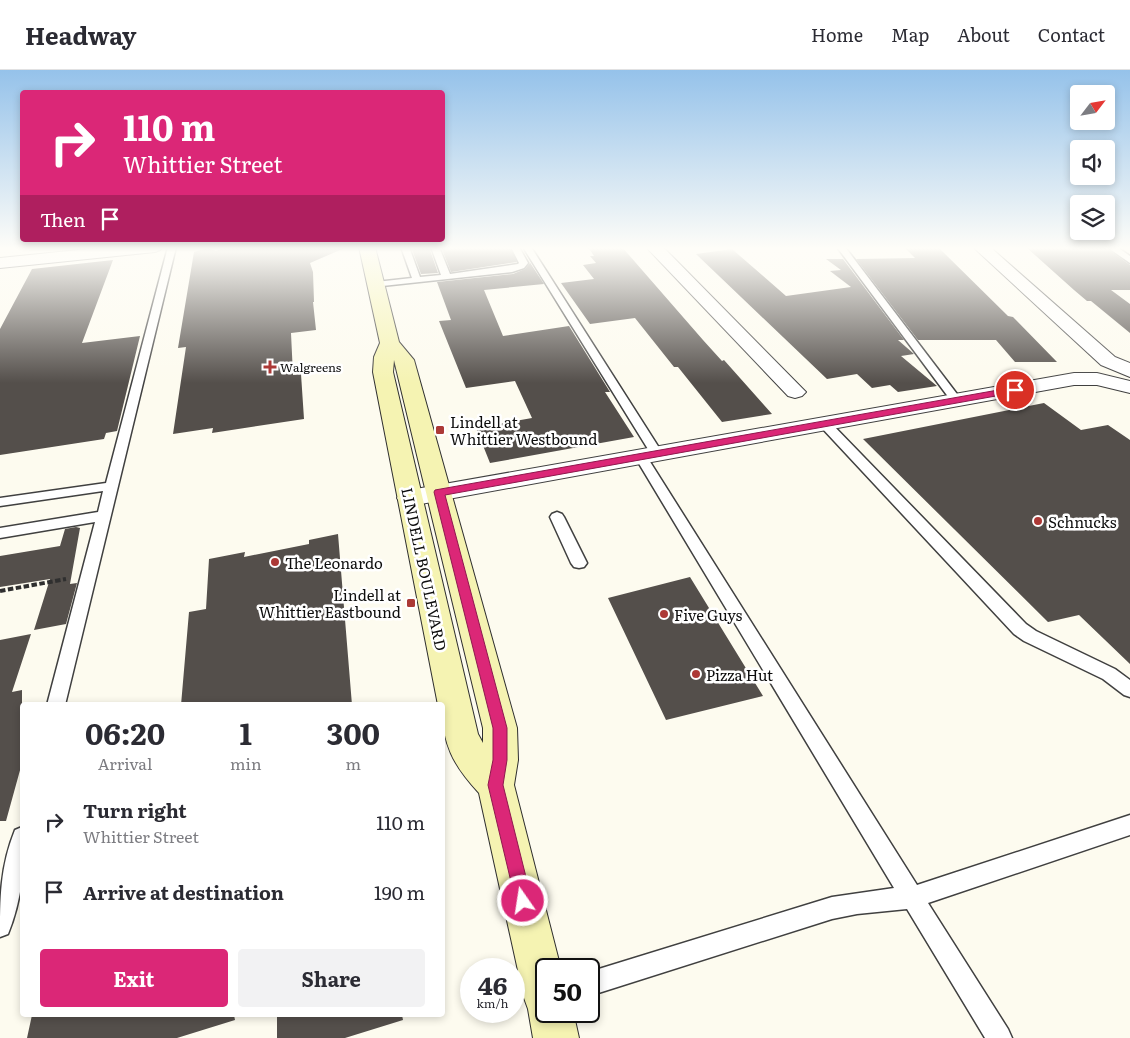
<!DOCTYPE html>
<style>
:root{--surface:#fff;--page:#f2f2f3;--text:#2b2b33;--muted:#7c7c81;--line:#e1e1e2;--accent:#db2777}
body{margin:0;font-family:Literata,serif;background:var(--page);color:var(--text);height:100vh;display:flex;flex-direction:column;font-size:19px;white-space:nowrap}
*{box-sizing:border-box;margin:0}
p{font-size:16px;color:var(--muted)}
.icon{flex:none;width:28px;height:28px;fill:none;stroke:currentColor;stroke-width:2;stroke-linecap:round;stroke-linejoin:round}
.map{position:relative;flex:1;overflow:hidden}
.side{position:absolute;left:20px;top:632px;width:425px;height:315px;display:flex;flex-direction:column;background:var(--surface);border-radius:5px;box-shadow:0 2px 8px #0003}
.side>*{flex:none}
.guide{position:absolute;left:20px;top:20px;width:425px;height:152px;border-radius:5px;box-shadow:0 2px 8px #0003;background:#db2777;color:#fff;overflow:hidden}
.needle{width:32px;rotate:59deg}
.controls{position:absolute;left:1070px;top:15px;display:grid;gap:10px}
.controls a{display:grid;place-items:center;width:45px;height:45px;border-radius:5px;background:var(--surface);box-shadow:0 2px 8px #0003;font-size:25px}
.speed{position:absolute;left:460px;top:888px;display:flex;gap:10px;font-size:25px;font-weight:700;text-align:center}
.speed>*{display:grid;place-content:center;width:65px;height:65px;border-radius:50%;background:var(--surface);box-shadow:0 2px 8px #0003;line-height:1}
.speed small{font-size:12px;font-weight:400}
.speed .limit{border:2px solid #111;border-radius:8px;background:#fff;color:#111}
.pin{position:absolute;display:grid;place-items:center;width:42px;height:42px;color:#fff;margin:-21px;border:2px solid #fff;border-radius:50%;box-shadow:0 1px 5px #0007}
.me{position:absolute;width:55px;margin:-28px;rotate:347deg;stroke-linejoin:round;filter:drop-shadow(0 0 4px #0008)}
.turn{display:flex;align-items:center;gap:18px;height:105px;padding:0 20px;font-size:22px}
.turn .icon{width:65px;height:65px;stroke-width:2.5}
.turn b{display:block;font-size:35px;line-height:42px}
.then{display:flex;align-items:center;height:48px;padding:0 20px;background:#0003;gap:10px;font-size:19px}
.eta{display:flex;justify-content:space-evenly;align-items:center;height:85px;text-align:center}
.eta b{font-size:30px;font-weight:700;line-height:35px}
.primary-button{display:flex;gap:10px;margin-top:auto;padding:10px 20px}
.primary-button a{flex:1;height:58px;border-radius:5px;background:var(--accent);color:#fff;font-size:20px;font-weight:700;line-height:58px;text-align:center}
.primary-button a+a{background:var(--page);color:var(--text)}
ul{padding:0;list-style:none}
li{display:flex;align-items:center;gap:15px;height:70px;padding:0 20px}
li div{flex:1}
li b{display:block;font-size:19px}
li em{font-style:normal}
header{display:flex;align-items:center;gap:30px;box-sizing:border-box;height:70px;padding:0 25px;background:var(--surface);border-bottom:1px solid var(--line)}
header strong{font-size:24px}
nav{display:flex;gap:28px;margin-inline-start:auto;font-size:18px}
.map>svg:first-child{display:block}
.building{fill:#544f4b}
.lines{fill:none;stroke-linecap:round;stroke-linejoin:round}
.service-casing{stroke:#404040;stroke-width:3}
.minor-casing{stroke:#404040;stroke-width:2}
.tertiary-casing{stroke:#404040;stroke-width:2}
.secondary-casing{stroke:#2f2f2f;stroke-width:2}
.path{stroke:#2f2f2f;stroke-width:4;stroke-dasharray:5.5 2.5;stroke-linecap:butt}
.service{fill:#fff;fill-rule:evenodd}
.minor{fill:#fff;fill-rule:evenodd}
.tertiary{fill:#fff;fill-rule:evenodd}
.secondary{fill:#f5f3b2;fill-rule:evenodd}
.route{fill:#db2777;stroke:#8e194d}
.poi-dot{fill:#ac3936;stroke:#fff;stroke-width:2}
.labels{text-anchor:middle;dominant-baseline:central;stroke-width:5;stroke-linejoin:round;paint-order:stroke}
.far-poi-label{font-size:12px;fill:#0d0d0d;stroke:#fff;text-anchor:start}
.poi-label{font-size:15px;fill:#0d0d0d;stroke:#fff;text-anchor:start}
.street-label{font-size:15px;fill:#0d0d0d;stroke:#fff}
</style>
<header>
<strong>Headway</strong>
<nav><a>Home</a><a>Map</a><a>About</a><a>Contact</a></nav>
</header>
<div class="map">
<svg width="1130" height="968" viewBox="0 0 1130 968">
<rect width="100%" height="100%" fill="#fdfbef"/>
<path class="building" d="M 227,177 L 347,177 L 310,193 L 313,202 L 314,232 L 313,232 L 316,260 L 291,263 L 293,305 L 301,304 L 304,349 L 212,363 L 213,358 L 173,364 L 186,277 L 178,278 L 194,182 L 208,178 L 216,181 Z
M 411,177 L 429,177 L 438,203 L 421,204 Z
M 441,177 L 511,177 L 517,192 L 451,202 Z
M 588,177 L 622,177 L 703,270 L 722,291 L 724,290 L 772,344 L 722,352 L 678,297 L 674,297 L 635,248 L 590,254 L 561,213 L 594,209 L 583,195 L 596,193 L 590,186 L 594,186 Z
M 1026,177 L 1105,177 L 1130,195 L 1130,220 L 1111,220 L 1130,234 L 1130,263 L 1091,231 L 1087,231 L 1074,220 Z
M 905,178 L 939,178 L 1008,246 L 1013,247 L 1057,292 L 1015,292 L 996,270 L 918,270 L 856,189 L 915,188 Z
M 732,179 L 786,226 L 851,217 L 830,201 L 841,200 L 826,189 L 843,189 L 904,270 L 898,270 L 914,284 L 901,286 L 937,316 L 898,322 L 890,315 L 872,318 L 857,304 L 827,309 L 696,184 Z
M 527,188 L 544,214 L 484,220 L 503,266 L 569,256 L 610,322 L 605,322 L 634,367 L 490,393 L 476,358 L 532,348 L 515,311 L 466,318 L 439,251 L 451,250 L 437,212 L 513,204 L 525,199 L 530,193 Z
M 113,190 L 82,273 L 140,266 L 117,361 L 106,363 L 104,369 L 0,385 L 0,259 L 32,199 Z
M 1044,333 L 1081,360 L 1108,355 L 1130,370 L 1130,594 L 1079,545 L 1048,552 L 863,369 Z
M 76,457 L 80,458 L 70,514 L 77,513 L 66,554 L 34,560 L 50,509 L 0,517 L 0,486 L 60,476 L 65,459 Z
M 338,464 L 352,635 L 181,635 L 189,542 L 206,539 L 209,489 L 245,482 L 244,487 L 309,474 L 309,470 Z
M 690,507 L 763,626 L 666,650 L 608,528 Z
M 31,564 L 12,622 L 22,620 L 22,693 L 6,751 L 0,751 L 0,570 Z
M 32,945 L 234,945 L 235,950 L 177,968 L 27,968 Z
M 277,945 L 402,945 L 403,950 L 345,968 L 277,968 Z"/>
<g class="lines">
<g class="service-casing">
<path id="service" d="M 168,177 L 176,177 L 65,635 L 47,635 L 95,452 L 0,468 L 0,458 L 98,442 L 103,421 L 0,436 L 0,428 L 106,413 Z
M 401,177 L 409,177 L 420,207 L 441,205 L 431,177 L 439,177 L 450,204 L 518,194 L 519,193 L 512,179 L 513,177 L 519,177 L 528,193 L 524,198 L 512,202 L 373,217 L 373,213 L 376,212 L 412,208 Z
M 523,177 L 531,177 L 663,384 L 662,387 L 652,387 L 651,384 Z
M 837,177 L 845,177 L 960,328 L 962,330 L 960,332 L 952,332 Z
M 1107,177 L 1117,177 L 1130,186 L 1130,193 Z
M 825,350 L 829,351 L 1026,554 L 1036,561 L 1115,599 L 1130,610 L 1130,627 L 1124,625 L 1103,609 L 1024,571 L 1014,564 L 821,357 L 819,354 L 821,351 Z
M 641,383 L 647,387 L 917,815 L 1130,745 L 1130,765 L 928,833 L 1008,959 L 1012,968 L 985,968 L 907,839 L 857,844 L 832,849 L 589,926 L 589,902 L 832,827 L 894,818 L 635,387 Z
M 557,442 L 562,444 L 564,447 L 587,493 L 584,497 L 579,498 L 574,497 L 571,493 L 550,447 L 552,444 Z
M 22,757 C 27,791 21,832 8,864 L 0,867 C 0,829 0,797 15,760 Z"/>
</g>
<g class="minor-casing">
<path id="minor" d="M 646,177 L 663,177 L 802,318 L 806,322 L 802,326 L 795,328 L 788,326 Z
M 973,177 L 990,177 L 1115,287 L 1130,293 L 1130,307 L 1101,295 Z
M 1074,303 L 1097,303 L 1130,311 L 1130,323 L 1097,315 L 1074,315 L 410,436 L 401,434 L 397,428 L 401,422 L 410,420 Z"/>
</g>
<g class="tertiary-casing">
<path id="tertiary" d="M 108,177 L 163,177 L 160,180 L 155,182 L 0,198 L 0,188 Z"/>
</g>
<g class="secondary-casing">
<path id="secondary" d="M 359,177 L 375,177 L 399,272 L 414,290 L 517,658 L 518,690 L 514,715 L 561,899 L 546,899 L 546,941 L 573,941 L 579,968 L 533,968 L 528,939 L 524,928 L 479,723 C 453,695 442,674 442,635 L 438,635 L 373,302 L 374,287 L 380,273 ZM 394,290 L 483,658 L 483,673 L 478,664 L 393,302 Z"/>
</g>
<path class="path" d="M 0,521 L 66,509"/>
<use href="#service" class="service"/>
<use href="#minor" class="minor"/>
<use href="#tertiary" class="tertiary"/>
<use href="#secondary" class="secondary"/>
</g>
<linearGradient id="sky" x2="0" y2="1"><stop stop-color="#95c2ea"/><stop offset="0.57" stop-color="#fefdf8"/><stop offset="1" stop-color="#fefdf8" stop-opacity="0"/></linearGradient>
<rect width="1130" height="313" fill="url(#sky)"/>
<path class="route" d="M 1015,317 L 1018,318 L 1018,322 L 445,425 L 507,658 L 507,690 L 503,715 L 532,831 L 529,837 L 523,839 L 517,837 L 488,715 L 493,690 L 493,658 L 434,422 L 435,420 Z"/>
<g class="poi-dot">
<path d="M267.5 289.5h5v5h5v5h-5v5h-5v-5h-5v-5h5z"/>
<rect x="435" y="355" width="10" height="10" rx="2.5"/>
<circle cx="1038" cy="451" r="5"/>
<circle cx="275" cy="492" r="5"/>
<rect x="406" y="528" width="10" height="10" rx="2.5"/>
<circle cx="664" cy="544" r="5"/>
<circle cx="696" cy="604" r="5"/>
</g>
<g class="labels">
<g class="far-poi-label">
<text x="280" y="297">Walgreens</text>
</g>
<g class="poi-label">
<text x="450" y="351">Lindell at<tspan x="450" dy="17">Whittier Westbound</tspan></text>
<text x="1048" y="451">Schnucks</text>
<text x="285" y="492">The Leonardo</text>
<text x="401" y="524" text-anchor="end">Lindell at<tspan x="401" dy="17">Whittier Eastbound</tspan></text>
<text x="674" y="544">Five Guys</text>
<text x="706" y="604">Pizza Hut</text>
</g>
<g class="street-label">
<text transform="translate(425 499) rotate(78)">LINDELL BOULEVARD</text>
</g>
</g>
</svg>
<div class="controls">
<a><svg class="needle" viewBox="-14 -14 28 28"><path d="M0-13l5 13h-10z" fill="#e53935"/><path d="M0 13l5-13h-10z" fill="#7c7c81"/></svg></a>
<a><svg class="icon" aria-label="sound" viewBox="0 0 24 24"><path d="M4 9h4l5-4v14l-5-4H4zM17 9q2 3 0 6"/></svg></a>
<a><svg class="icon" aria-label="layers" viewBox="0 0 24 24"><path d="M12 4l9 5-9 5-9-5zM3 14l9 5 9-5"/></svg></a>
</div>
<div class="speed"><div>46<small>km/h</small></div><div class="limit">50</div></div>
<div class="pin" style="left:1015px;top:320px;background:#d93025"><svg class="icon" aria-label="arrive" viewBox="0 0 24 24"><path d="M6 21V4h12l-3 4 3 4H6"/></svg></div>
<svg class="me" style="left:523px;top:831px" viewBox="-20 -20 40 40"><circle r="17" fill="#db2777" stroke="#fff" stroke-width="3"/><path d="M0-11L8 9 0 5-8 9z" fill="#fff"/></svg>
<div class="guide">
<div class="turn"><svg class="icon" aria-label="right" viewBox="0 0 24 24"><path d="M7 20v-9h11M14 6l5 5-5 5"/></svg><div><b>110 m</b>Whittier Street</div></div>
<div class="then">Then<svg class="icon" aria-label="arrive" viewBox="0 0 24 24"><path d="M6 21V4h12l-3 4 3 4H6"/></svg></div>
</div>
<section class="side">
<div class="eta">
<div><b>06:20</b><p>Arrival</p></div>
<div><b>1</b><p>min</p></div>
<div><b>300</b><p>m</p></div>
</div>
<ul>
<li><svg class="icon" aria-label="right" viewBox="0 0 24 24"><path d="M7 20v-9h11M14 6l5 5-5 5"/></svg><div><b>Turn right</b><p>Whittier Street</p></div><em>110 m</em></li>
<li><svg class="icon" aria-label="arrive" viewBox="0 0 24 24"><path d="M6 21V4h12l-3 4 3 4H6"/></svg><div><b>Arrive at destination</b></div><em>190 m</em></li>
</ul>
<div class="primary-button"><a>Exit</a><a>Share</a></div>
</section>
</div>
